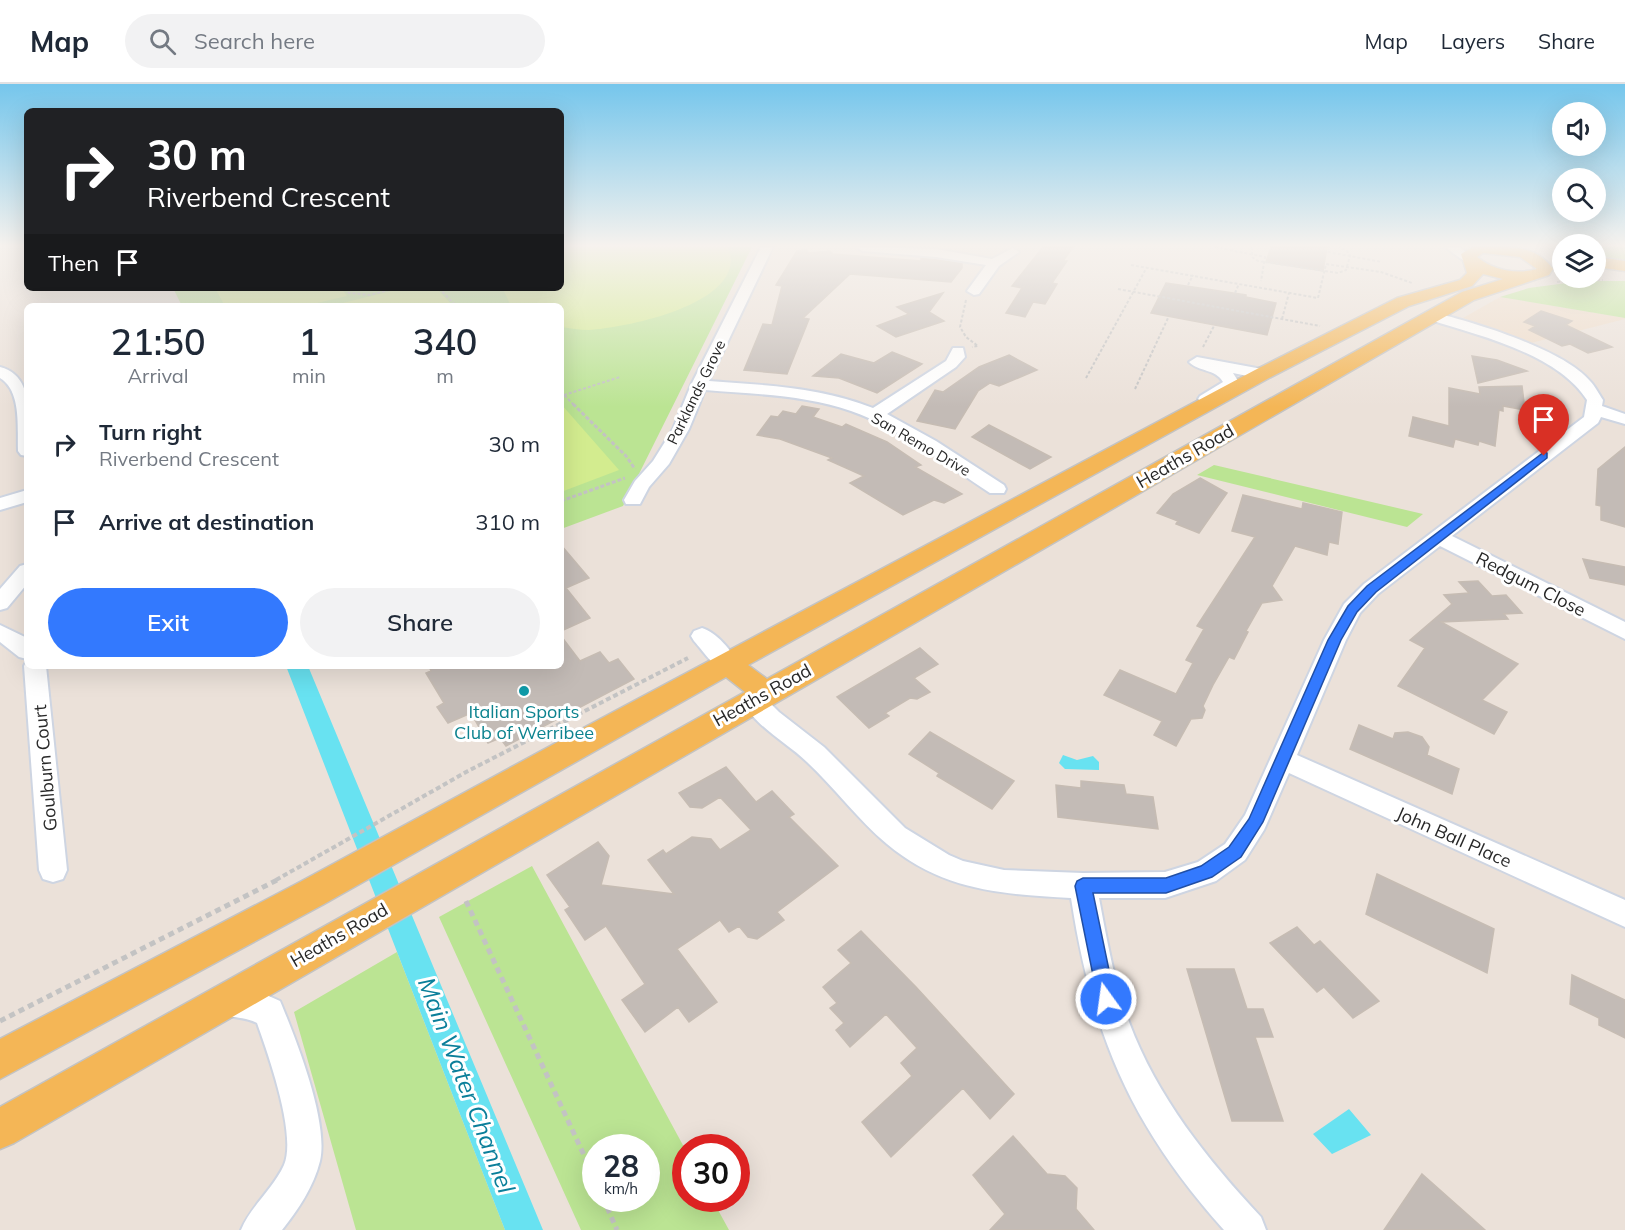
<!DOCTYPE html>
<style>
:root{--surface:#fff;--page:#f2f2f3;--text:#1f2937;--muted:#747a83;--line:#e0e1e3;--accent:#3379fe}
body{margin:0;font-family:Mulish,sans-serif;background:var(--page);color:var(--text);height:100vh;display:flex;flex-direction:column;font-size:22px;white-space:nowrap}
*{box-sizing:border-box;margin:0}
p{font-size:20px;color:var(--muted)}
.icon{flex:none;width:33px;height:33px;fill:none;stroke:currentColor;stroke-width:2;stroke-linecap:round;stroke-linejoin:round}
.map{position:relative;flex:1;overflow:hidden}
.drawer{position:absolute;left:24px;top:219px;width:540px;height:366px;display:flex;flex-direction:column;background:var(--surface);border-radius:9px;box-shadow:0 6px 24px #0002}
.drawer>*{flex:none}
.hud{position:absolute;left:24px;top:24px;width:540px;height:183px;border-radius:9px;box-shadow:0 6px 24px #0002;background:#202124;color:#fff;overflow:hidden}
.controls{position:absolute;left:1552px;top:18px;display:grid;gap:12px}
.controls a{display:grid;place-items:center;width:54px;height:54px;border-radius:50%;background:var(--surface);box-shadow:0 6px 24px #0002;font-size:30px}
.speed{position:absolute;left:582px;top:1050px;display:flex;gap:12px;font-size:30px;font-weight:700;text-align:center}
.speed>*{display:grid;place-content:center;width:78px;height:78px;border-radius:50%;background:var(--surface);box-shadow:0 6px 24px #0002;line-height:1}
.speed small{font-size:15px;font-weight:400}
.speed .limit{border:9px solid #d22;background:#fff;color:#111}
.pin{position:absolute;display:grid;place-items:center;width:51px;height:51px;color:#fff;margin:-62px -26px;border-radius:50% 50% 50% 0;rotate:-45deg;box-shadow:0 0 6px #0007}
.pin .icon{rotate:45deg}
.me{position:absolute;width:66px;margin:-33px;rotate:346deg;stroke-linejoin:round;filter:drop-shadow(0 0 4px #0008)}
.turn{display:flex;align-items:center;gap:21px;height:126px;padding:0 24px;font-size:27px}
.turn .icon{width:78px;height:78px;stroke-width:2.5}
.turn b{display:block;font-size:42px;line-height:51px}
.then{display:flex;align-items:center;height:57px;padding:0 24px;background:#0003;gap:12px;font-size:22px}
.eta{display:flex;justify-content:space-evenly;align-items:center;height:102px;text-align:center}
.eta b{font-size:36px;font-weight:600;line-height:42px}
.button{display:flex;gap:12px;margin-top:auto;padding:12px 24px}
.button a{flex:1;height:69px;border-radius:36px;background:var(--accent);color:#fff;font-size:24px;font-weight:600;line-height:69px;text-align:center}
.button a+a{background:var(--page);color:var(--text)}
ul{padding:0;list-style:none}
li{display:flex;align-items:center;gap:18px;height:78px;padding:0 24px}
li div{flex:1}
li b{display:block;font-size:22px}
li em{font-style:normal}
header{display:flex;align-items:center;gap:36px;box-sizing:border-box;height:84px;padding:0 30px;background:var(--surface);border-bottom:2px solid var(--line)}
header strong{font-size:28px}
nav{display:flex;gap:33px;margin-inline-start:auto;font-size:21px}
.search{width:420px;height:54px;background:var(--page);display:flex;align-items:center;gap:15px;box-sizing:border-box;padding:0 21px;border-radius:33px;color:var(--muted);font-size:22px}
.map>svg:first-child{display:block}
.education{fill:#eedbc8}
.green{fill:#bbe493;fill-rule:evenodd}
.pitch{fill:#d3ec8f}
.water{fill:#68e2f1}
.building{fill:#c3bbb6;stroke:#c6bcb3;stroke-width:1.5}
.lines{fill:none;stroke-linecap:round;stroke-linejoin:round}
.minor-casing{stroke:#ced5e2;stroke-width:4}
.major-casing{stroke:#c3c3c3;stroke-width:3}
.path-far3{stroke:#c3c3c3;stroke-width:2;stroke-dasharray:3 2;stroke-linecap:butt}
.path-far2{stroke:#c3c3c3;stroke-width:3;stroke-dasharray:4 2;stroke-linecap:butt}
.path-far1{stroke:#c3c3c3;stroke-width:4;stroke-dasharray:5 3;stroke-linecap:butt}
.path{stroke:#c3c3c3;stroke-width:5;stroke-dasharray:6 4.5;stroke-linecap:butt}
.minor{fill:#fff;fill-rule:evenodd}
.major{fill:#f4b656;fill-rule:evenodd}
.route{fill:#3379fe;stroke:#214fa5;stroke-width:1.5}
.culture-dot{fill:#0f9aa8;stroke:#fff;stroke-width:2}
.labels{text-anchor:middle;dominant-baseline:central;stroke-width:6;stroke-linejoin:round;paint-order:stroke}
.far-street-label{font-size:15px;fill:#282828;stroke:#fff}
.street-label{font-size:18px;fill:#282828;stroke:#fff}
.culture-label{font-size:18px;fill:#0d838f;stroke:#fff}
.near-water-label{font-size:24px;font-style:italic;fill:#0a7f9a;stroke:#fff}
</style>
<header>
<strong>Map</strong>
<div class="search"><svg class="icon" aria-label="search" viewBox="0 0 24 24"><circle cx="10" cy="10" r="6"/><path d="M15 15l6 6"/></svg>Search here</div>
<nav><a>Map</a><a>Layers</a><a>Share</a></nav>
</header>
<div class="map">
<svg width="1625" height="1146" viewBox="0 0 1625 1146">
<rect width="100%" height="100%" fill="#ebe1d9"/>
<path class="education" d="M 1500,213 L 1625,234 L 1625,235 L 1531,259 L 1463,234 Z"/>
<path class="green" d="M 561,163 L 752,163 L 623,422 L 561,445 L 561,222 L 182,222 L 173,204 L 561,204 Z
M 1596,163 L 1625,163 L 1625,178 L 1596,174 Z
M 1582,197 L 1625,197 L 1625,234 L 1500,213 L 1529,204 Z
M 1214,381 L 1423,430 L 1407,443 L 1197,391 Z
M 532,782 L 685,1065 L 686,1114 L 712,1115 L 729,1146 L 581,1146 L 439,833 ZM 596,1064 L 646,1064 L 646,1114 L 596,1114 Z
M 397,868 L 505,1146 L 356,1146 L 294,928 Z"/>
<path class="pitch" d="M 561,163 L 728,163 C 751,219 626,244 589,246 C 580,246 570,244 561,243 L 561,222 L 511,222 L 503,205 L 561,204 Z
M 215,204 L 341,204 L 347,212 L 304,222 L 225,222 Z
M 403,204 L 436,204 L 453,222 L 331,222 Z
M 561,320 L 619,386 L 561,408 Z"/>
<path class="water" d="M 286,582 L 308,582 L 543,1146 L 505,1146 Z
M 1063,671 L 1077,676 L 1093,672 L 1099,678 L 1099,686 L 1065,685 L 1059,679 Z
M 1349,1025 L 1371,1051 L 1332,1070 L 1313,1050 Z"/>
<path class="building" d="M 1043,163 L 1073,163 L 1063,177 L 1067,177 L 1052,199 L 1057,200 L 1045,220 L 1033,218 L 1025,233 L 1006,229 L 1022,204 L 1012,202 Z
M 1271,163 L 1327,163 L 1323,187 L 1266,178 Z
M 806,166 L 809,169 L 830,167 L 833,170 L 921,177 L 921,174 L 962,179 L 962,184 L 951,198 L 850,190 L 803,234 L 809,235 L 787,290 L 744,286 L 763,240 L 772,241 L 782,202 L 776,201 L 797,167 Z
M 1166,199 L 1246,211 L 1246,213 L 1276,219 L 1267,251 L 1151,229 Z
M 943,209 L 929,228 L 944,237 L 896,253 L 877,242 L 909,230 L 897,223 Z
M 1541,227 L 1572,237 L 1566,241 L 1612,263 L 1588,269 L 1570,260 L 1562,262 L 1529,246 L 1535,242 L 1524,238 Z
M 892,268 L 922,280 L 877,309 L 839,294 L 813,292 L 841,270 L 874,279 Z
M 1009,271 L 1037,286 L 999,302 L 990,299 L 978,307 L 955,345 L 917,337 L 935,306 L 943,308 L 979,283 Z
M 1472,272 L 1497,276 L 1527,287 L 1478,299 Z
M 1522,302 L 1525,326 L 1503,322 L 1503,327 L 1499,326 L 1495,362 L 1479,357 L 1478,361 L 1455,355 L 1453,363 L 1409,352 L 1413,333 L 1449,342 L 1449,304 L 1480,310 L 1479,303 Z
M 802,322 L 819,325 L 813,333 L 842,343 L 846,340 L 887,358 L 921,381 L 915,383 L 962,410 L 944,419 L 934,416 L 903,431 L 850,399 L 864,392 L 828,376 L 832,374 L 780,355 L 757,351 L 771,332 L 778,333 L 783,327 L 796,330 Z
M 989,341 L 1051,373 L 1030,385 L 972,353 Z
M 1625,363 L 1625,443 L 1601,436 L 1601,422 L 1596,421 L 1598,385 Z
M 1200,394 L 1227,409 L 1199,449 L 1176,440 L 1178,437 L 1157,429 L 1173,410 Z
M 1243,411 L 1302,425 L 1303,419 L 1342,428 L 1338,460 L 1329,458 L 1327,471 L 1295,462 L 1272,502 L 1282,516 L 1262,519 L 1246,547 L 1248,548 L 1234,575 L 1229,573 L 1213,601 L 1203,622 L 1205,626 L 1202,634 L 1191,635 L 1176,662 L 1154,651 L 1162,637 L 1104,611 L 1120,586 L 1176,610 L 1193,579 L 1186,576 L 1204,545 L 1197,542 L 1255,453 L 1232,447 Z
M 561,461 L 589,494 L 566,504 L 590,534 L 561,547 Z
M 1583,475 L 1625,483 L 1625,501 L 1590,494 Z
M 1478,497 L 1492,512 L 1506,511 L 1522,529 L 1504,530 L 1508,535 L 1441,538 L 1518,580 L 1482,616 L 1507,628 L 1494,650 L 1398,602 L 1425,564 L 1410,556 L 1452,520 L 1444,511 L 1469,509 L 1459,498 Z
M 561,552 L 580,577 L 600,568 L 609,579 L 618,575 L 634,595 L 506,662 L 500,654 L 488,659 L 471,629 L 448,639 L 437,623 L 444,619 L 426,589 L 431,587 L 429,582 L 561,582 Z
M 920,564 L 938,580 L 914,594 L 930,608 L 917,615 L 910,614 L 885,629 L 889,632 L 869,644 L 837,613 Z
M 1359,641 L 1393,655 L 1395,649 L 1408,648 L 1422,653 L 1429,663 L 1427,671 L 1459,685 L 1452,710 L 1350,665 Z
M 930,648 L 1014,697 L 992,725 L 937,692 L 939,689 L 909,670 Z
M 726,683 L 756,718 L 772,707 L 794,730 L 789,733 L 838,782 L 777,828 L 784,836 L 757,855 L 748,853 L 739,842 L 729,848 L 720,836 L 677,865 L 717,918 L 689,938 L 678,923 L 645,948 L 622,916 L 645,900 L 606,842 L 585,856 L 565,826 L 570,823 L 547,791 L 598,758 L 609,772 L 601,801 L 674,810 L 648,776 L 663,766 L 666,770 L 692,753 L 711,755 L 720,766 L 751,746 L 720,713 L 702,724 L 690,723 L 679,709 Z
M 1081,697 L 1124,701 L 1126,710 L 1153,713 L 1158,745 L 1058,733 L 1056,701 L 1081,704 Z
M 1377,790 L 1494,845 L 1487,889 L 1366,830 Z
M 1297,843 L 1314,861 L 1320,857 L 1379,917 L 1353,934 L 1324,903 L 1317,908 L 1270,859 Z
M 861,847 L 916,903 L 1014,1010 L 990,1035 L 963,1004 L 891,1073 L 862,1038 L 912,992 L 901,979 L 917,964 L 886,930 L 850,963 L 836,946 L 844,939 L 830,924 L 837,919 L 823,903 L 851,879 L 838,866 Z
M 1187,885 L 1234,885 L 1247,925 L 1263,925 L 1273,953 L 1255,953 L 1283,1037 L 1232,1037 Z
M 1572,891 L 1625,916 L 1625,954 L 1599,941 L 1599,934 L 1570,920 Z
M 1013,1052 L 1047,1090 L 1065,1092 L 1077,1104 L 1076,1125 L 1094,1146 L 990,1146 L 1005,1130 L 973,1091 Z
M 1422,1090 L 1485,1146 L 1384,1146 Z"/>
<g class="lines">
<g class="minor-casing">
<path id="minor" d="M 761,163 L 773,163 L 709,297 C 764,301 821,303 873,324 L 946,277 L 953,264 L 963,264 L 965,273 L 956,283 L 887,330 L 936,357 L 1004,401 L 1006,405 L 1004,409 L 990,409 C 946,380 902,345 851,327 C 804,311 754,310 705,306 L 689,345 L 669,380 L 649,403 L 640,420 L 626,420 L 624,416 L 635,397 L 653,377 L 673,345 L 691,301 Z
M 856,163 L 936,165 L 992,175 L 1013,164 L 1019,168 L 999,182 L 979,210 L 974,211 L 967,207 L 986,181 L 936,173 L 862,167 Z
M 1445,163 L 1459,163 L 1475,174 L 1474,177 L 1464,177 Z
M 1432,228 C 1473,238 1563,265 1590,297 C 1595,302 1599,310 1603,316 L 1602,322 L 1625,330 L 1625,340 L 1601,333 L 1598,339 L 1452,452 L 1625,538 L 1625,555 L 1440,462 L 1378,510 L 1360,529 L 1346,556 L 1297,671 L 1625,816 L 1625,843 L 1289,689 L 1264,746 L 1245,776 L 1216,797 L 1165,814 L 1099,814 C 1107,856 1114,898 1129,938 C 1157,1013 1207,1075 1261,1133 L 1266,1146 L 1224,1146 C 1131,1042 1092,951 1071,814 C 1002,810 943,807 887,760 C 858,736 835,704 807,678 C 786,658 756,643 741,616 L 745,610 L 753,607 L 761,610 L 779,628 L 824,663 L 905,744 L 949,771 L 963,777 L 1004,786 L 1083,789 L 1165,788 L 1198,778 L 1225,760 L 1232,750 L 1245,731 L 1324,556 L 1344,520 L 1364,500 L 1584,333 L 1587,316 C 1557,269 1477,251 1427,235 L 1425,232 Z
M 1197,273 L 1262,285 L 1270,290 L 1262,295 L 1233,289 L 1240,300 L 1238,303 L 1206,320 L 1198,315 L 1200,312 L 1223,298 C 1216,285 1199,288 1189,278 Z
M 0,283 C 38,293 27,342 27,372 L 21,371 L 18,367 C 17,345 22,307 0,294 Z
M 27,406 L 27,418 L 0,426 L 0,414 Z
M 27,480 L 27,500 L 7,524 L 0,526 L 0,505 L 20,482 Z
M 0,541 L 27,554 L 27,575 L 19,573 L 0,558 Z
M 702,544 C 716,548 732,567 739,580 L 736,586 C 717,591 706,570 694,557 L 691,552 L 694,547 Z
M 27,576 L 27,582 L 46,582 L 67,786 L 63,795 L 53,798 L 43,795 L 39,786 L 24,582 Z
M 224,902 L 253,905 L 280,917 C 296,955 329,1038 320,1077 C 314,1102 298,1126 282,1146 L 241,1146 C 251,1122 273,1105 284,1081 C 297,1051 268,970 257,939 C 244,932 227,934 213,928 L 209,917 L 213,906 Z"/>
</g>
<g class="major-casing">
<path id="major" d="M 1473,163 C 1502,163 1534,158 1553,185 L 1549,191 L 1474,216 L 14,1059 L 0,1065 L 0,1023 L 745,608 L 726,593 L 324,820 L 0,995 L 0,955 L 300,798 L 589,641 L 1255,286 L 1397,214 L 1460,196 L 1467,189 L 1461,170 ZM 1483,169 L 1520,173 L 1537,185 C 1516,191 1493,186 1477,173 ZM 1483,190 L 1503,195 L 1462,208 L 767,595 L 748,581 L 1269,294 L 1409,222 L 1472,202 Z
M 1596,173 L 1625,177 L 1625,187 L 1596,183 Z"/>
</g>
<path class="path-far3" d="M 1215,163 L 1265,173 L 1261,197
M 1252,163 L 1252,173 L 1258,177 L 1338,189 L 1346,186 L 1350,172 L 1347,167 L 1339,163
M 1329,163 L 1328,168 L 1382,178
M 1552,168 L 1563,170
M 1131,181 L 1318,214 L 1326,180 L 1381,188 L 1412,199
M 1557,198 L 1603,196
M 1188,201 L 1193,191
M 345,204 L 349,209 L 370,211 L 397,204
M 439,204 L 456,222
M 1118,205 L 1320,242
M 1235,209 L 1239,200
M 966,216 L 960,243 L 966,253 L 978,262 L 972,263
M 1282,235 L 1289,209
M 1203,263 L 1214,242
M 1086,294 L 1147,183
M 1135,305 L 1168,234
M 561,308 L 575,322
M 564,311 L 620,293"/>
<path class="path-far2" d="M 573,320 L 626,372 L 635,385
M 561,417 L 625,394"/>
<path class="path-far1" d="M 276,796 L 468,687 L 688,574"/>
<path class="path" d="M 466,817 L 596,1097
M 0,937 L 279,795
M 603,1114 L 617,1146"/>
<use href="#minor" class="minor"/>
<use href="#major" class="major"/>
</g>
<linearGradient id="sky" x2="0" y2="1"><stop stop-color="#75c6ec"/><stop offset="0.5" stop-color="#f6f2ee"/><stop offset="1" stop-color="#f6f2ee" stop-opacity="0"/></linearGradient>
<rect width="1625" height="323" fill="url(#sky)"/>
<path class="route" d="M 1544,368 L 1547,369 L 1547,374 L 1376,508 L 1357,528 L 1341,556 L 1263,738 L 1241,773 L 1212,793 L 1166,809 L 1093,809 L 1115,915 L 1112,921 L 1106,924 L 1099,921 L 1075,802 L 1077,797 L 1083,794 L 1166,794 L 1201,782 L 1229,763 L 1249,735 L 1328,556 L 1348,522 L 1367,502 Z"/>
<circle class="culture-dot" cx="524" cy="607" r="6"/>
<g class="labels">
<g class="far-street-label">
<text transform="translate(696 308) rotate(-64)">Parklands Grove</text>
<text transform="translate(921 360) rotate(30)">San Remo Drive</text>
</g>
<g class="street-label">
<text transform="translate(1185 372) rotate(-30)">Heaths Road</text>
<text transform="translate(1531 500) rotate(27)">Redgum Close</text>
<text transform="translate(762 611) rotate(-29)">Heaths Road</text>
<text transform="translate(45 684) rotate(-95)">Goulburn Court</text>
<text transform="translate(1454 753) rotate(24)">John Ball Place</text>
<text transform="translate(339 851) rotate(-30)">Heaths Road</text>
</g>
<g class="culture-label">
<text x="524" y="627">Italian Sports<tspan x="524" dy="21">Club of Werribee</tspan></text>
</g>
<g class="near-water-label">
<text transform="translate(467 1001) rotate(69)">Main Water Channel</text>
</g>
</g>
</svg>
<div class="controls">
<a><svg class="icon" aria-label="sound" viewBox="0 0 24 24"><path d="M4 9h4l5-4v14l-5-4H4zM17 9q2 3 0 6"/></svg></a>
<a><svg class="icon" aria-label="search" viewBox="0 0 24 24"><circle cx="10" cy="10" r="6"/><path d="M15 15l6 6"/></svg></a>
<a><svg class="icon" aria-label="layers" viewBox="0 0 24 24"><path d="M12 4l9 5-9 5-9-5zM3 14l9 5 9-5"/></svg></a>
</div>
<div class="speed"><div>28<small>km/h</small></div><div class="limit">30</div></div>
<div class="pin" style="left:1544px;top:372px;background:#d93025"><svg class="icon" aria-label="arrive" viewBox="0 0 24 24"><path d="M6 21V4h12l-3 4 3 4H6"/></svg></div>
<svg class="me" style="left:1106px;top:915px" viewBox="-20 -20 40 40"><circle r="17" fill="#3379fe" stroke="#fff" stroke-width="3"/><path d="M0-11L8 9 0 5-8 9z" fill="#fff"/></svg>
<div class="hud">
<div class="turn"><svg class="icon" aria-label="right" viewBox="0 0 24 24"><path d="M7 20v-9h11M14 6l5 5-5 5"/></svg><div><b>30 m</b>Riverbend Crescent</div></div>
<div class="then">Then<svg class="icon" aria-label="arrive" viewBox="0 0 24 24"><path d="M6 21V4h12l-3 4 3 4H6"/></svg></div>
</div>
<section class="drawer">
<div class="eta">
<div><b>21:50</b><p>Arrival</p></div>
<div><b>1</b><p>min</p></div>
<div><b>340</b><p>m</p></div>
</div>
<ul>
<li><svg class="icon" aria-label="right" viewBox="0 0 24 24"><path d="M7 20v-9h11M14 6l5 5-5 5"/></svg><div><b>Turn right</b><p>Riverbend Crescent</p></div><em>30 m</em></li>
<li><svg class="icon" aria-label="arrive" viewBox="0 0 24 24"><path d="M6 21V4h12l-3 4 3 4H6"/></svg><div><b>Arrive at destination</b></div><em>310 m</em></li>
</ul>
<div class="button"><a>Exit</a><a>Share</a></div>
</section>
</div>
